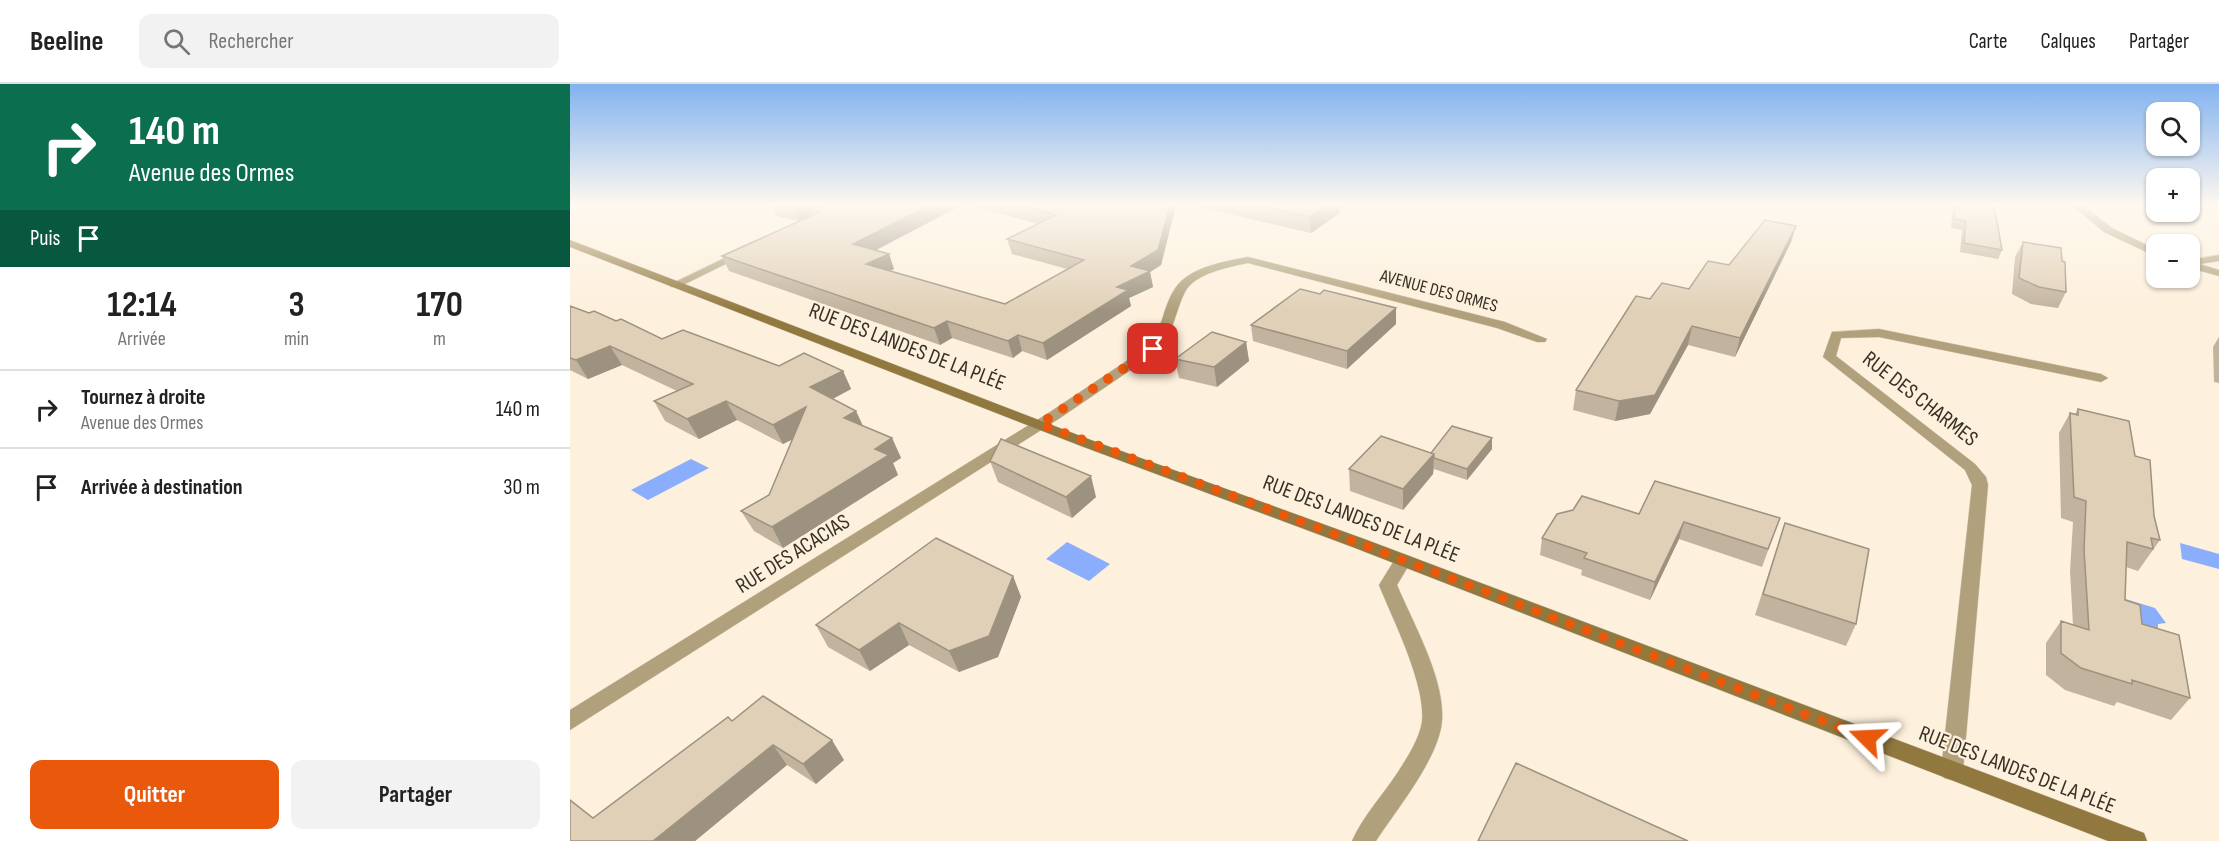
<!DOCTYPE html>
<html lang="fr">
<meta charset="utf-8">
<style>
:root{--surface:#fff;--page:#f2f2f2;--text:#222;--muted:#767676;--line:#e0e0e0;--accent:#ea580c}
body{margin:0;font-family:"Sofia Sans Condensed",sans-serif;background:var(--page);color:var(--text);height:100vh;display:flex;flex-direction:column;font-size:22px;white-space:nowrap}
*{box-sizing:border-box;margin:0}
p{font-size:20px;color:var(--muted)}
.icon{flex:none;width:33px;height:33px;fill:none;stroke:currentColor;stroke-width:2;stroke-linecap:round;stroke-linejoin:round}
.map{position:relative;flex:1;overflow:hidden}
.sheet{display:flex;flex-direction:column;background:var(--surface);width:570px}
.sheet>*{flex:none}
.hud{background:#0b6e4f;color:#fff;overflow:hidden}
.buttons{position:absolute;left:1576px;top:18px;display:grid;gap:12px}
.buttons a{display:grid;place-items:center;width:54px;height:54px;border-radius:12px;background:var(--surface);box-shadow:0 2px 4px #0004;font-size:30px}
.pin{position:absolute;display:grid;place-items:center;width:51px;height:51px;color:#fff;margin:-26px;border-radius:12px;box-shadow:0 3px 9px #0006}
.me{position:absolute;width:66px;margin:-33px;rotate:291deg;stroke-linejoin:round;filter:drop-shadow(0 0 4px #0008)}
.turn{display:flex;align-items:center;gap:21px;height:126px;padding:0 30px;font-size:27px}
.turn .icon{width:78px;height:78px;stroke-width:2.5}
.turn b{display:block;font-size:42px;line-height:51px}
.then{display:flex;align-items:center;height:57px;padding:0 30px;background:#0003;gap:12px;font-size:22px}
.eta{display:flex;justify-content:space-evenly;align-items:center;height:102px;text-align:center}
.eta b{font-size:36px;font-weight:700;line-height:42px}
.primary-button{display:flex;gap:12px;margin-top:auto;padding:12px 30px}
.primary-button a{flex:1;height:69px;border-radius:12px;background:var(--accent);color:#fff;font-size:24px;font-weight:700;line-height:69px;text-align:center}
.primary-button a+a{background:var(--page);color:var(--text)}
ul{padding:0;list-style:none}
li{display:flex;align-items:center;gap:18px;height:78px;padding:0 30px;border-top:2px solid var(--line)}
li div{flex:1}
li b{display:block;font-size:22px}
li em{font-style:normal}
header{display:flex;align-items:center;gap:36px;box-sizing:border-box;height:84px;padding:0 30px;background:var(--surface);border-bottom:2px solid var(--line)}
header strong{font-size:28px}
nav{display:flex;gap:33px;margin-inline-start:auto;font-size:21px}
.search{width:420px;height:54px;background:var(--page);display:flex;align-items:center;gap:15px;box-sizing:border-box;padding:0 21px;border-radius:12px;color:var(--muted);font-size:22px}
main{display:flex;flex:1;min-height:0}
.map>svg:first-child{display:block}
.water{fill:#8aaefc}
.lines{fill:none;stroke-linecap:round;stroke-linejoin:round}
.street-casing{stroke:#d9cebb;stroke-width:1}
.secondary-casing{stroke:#d9cebb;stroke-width:1}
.street{fill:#b0a07b;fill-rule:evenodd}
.secondary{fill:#90783f;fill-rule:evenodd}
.wall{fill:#c1b39d}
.shaded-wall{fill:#9d9280}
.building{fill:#e0d0b7;stroke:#9d9280;stroke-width:1.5}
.route{stroke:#ea580c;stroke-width:10;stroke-dasharray:0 18}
.labels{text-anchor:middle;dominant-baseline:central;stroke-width:4.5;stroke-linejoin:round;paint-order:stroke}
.far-street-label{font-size:18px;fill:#373127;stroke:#fdf0dc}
.street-label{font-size:22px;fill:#373127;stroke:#fdf0dc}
</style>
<header>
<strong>Beeline</strong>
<div class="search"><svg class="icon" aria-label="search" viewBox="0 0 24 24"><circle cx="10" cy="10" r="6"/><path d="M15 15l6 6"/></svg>Rechercher</div>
<nav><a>Carte</a><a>Calques</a><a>Partager</a></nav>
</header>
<main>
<section class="sheet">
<div class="hud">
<div class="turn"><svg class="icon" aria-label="right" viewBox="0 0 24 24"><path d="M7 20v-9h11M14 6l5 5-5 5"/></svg><div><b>140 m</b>Avenue des Ormes</div></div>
<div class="then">Puis<svg class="icon" aria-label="arrive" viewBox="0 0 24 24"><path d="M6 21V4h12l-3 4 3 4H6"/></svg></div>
</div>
<div class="eta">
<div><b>12:14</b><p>Arrivée</p></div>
<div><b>3</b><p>min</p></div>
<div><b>170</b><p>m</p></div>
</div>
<ul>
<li><svg class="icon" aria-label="right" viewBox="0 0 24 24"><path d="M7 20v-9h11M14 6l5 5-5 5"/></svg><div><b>Tournez à droite</b><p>Avenue des Ormes</p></div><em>140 m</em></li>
<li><svg class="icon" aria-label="arrive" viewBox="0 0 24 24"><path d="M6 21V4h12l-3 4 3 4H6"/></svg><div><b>Arrivée à destination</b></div><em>30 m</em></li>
</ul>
<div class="primary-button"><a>Quitter</a><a>Partager</a></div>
</section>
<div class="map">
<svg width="1649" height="757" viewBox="0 0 1649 757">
<rect width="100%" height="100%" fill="#fdf0dc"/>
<path class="water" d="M 121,375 L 139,384 L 78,416 L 61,406 Z
M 497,458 L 540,480 L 519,497 L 476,475 Z
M 1610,459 L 1649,470 L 1649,485 L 1612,475 Z
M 1526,506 L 1585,524 L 1596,539 L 1588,540 L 1588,545 L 1527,526 Z"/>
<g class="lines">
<g class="street-casing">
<path id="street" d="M 1502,121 L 1513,121 L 1542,144 L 1587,166 L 1587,173 L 1534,148 Z
M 169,167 L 178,169 L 109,203 L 101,203 L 99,201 Z
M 1649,171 L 1649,177 L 1630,180 L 1649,186 L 1649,192 L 1620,184 L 1620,176 Z
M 678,173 L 935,238 L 977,255 L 975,258 L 967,258 L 927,244 L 678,179 C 659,183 625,189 615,208 C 604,230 605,247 587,268 L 490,334 L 0,646 L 0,626 L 480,328 L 579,262 C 593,245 593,221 606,203 C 620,183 656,177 678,173 Z
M 1309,245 L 1531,290 L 1538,294 L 1531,298 L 1309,253 L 1271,254 L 1266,272 L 1405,380 L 1416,393 L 1418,401 L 1393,687 L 1390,694 L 1382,696 L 1374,694 L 1371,687 L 1402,401 L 1395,386 L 1253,273 L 1262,248 Z
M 833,470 L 839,472 L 842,476 L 827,501 C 843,539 875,595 872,636 C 870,673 826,726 806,757 L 782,757 C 793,732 813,711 828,688 C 838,672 849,656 852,638 C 856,600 823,536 809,501 L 827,472 Z"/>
</g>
<g class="secondary-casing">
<path id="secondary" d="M 0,156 L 521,356 L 797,456 L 1566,746 L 1574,749 L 1577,757 L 1538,757 L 785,464 L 511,362 L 0,163 Z"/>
</g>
<use href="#street" class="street"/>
<use href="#secondary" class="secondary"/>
</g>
<path class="wall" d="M 202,121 L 392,121 L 305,166 L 319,170 L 324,185 L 320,187 L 435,220 L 497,185 L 442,170 L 437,155 L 468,140 L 398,121 L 606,121 L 591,181 L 580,188 L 583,203 L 559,214 L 561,222 L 477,276 L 452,267 L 443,274 L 382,254 L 370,261 L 159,187 L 152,172 L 242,131 L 229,137 L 207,132 Z
M 620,121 L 770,121 L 770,129 L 741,149 Z
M 1383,121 L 1424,121 L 1432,166 L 1428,175 L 1390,168 L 1392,146 L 1381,144 Z
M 1226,142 L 1221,158 L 1165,273 L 1118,261 L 1080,330 L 1045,337 L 1003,326 L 1006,306 L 1119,205 Z
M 1453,158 L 1492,177 L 1496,208 L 1488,224 L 1461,220 L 1442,210 L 1445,173 Z
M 750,210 L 826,240 L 777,285 L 683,257 L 681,241 Z
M 0,222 L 19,229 L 46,237 L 92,255 L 209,282 L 273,287 L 281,305 L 263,315 L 286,327 L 293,342 L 322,354 L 331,374 L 323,379 L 328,391 L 213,464 L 184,447 L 171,427 L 199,411 L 222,356 L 213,360 L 167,336 L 129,355 L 95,337 L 84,317 L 107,307 L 52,281 L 18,295 L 0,286 Z
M 1649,253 L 1649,299 L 1644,298 L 1643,263 Z
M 676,258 L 679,277 L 647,303 L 609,294 L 605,275 Z
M 1508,325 L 1565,372 L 1584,432 L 1590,456 L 1568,487 L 1556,483 L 1555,516 L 1572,540 L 1620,614 L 1601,636 L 1547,618 L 1544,622 L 1495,606 L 1476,591 L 1476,559 L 1491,537 L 1503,541 L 1500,487 L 1503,438 L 1491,434 L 1489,349 L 1500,329 L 1505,330 Z
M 922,354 L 922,365 L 897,396 L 864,385 L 863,390 L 833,426 L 780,407 L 779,385 L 861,369 Z
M 420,377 L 526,413 L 502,434 L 428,398 Z
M 1069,430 L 1210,434 L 1192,483 L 1109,455 L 1080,516 L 1011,491 L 1012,486 L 970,471 L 972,454 Z
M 1215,439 L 1286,540 L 1276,562 L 1185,531 Z
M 443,492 L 451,513 L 428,573 L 389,588 L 339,561 L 300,587 L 258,563 L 246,541 Z
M 162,637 L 274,676 L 246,700 L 217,681 L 125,757 L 0,757 L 23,734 Z"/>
<path class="shaded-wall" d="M 226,121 L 262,121 L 240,126 L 242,131 L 229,137 L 223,123 Z
M 360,121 L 392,121 L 289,175 L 283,160 Z
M 600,121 L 606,121 L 591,181 L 580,188 L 583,203 L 559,214 L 561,222 L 477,276 L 473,259 L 547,203 Z
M 758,121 L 770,121 L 770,129 L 741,149 L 740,133 Z
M 1226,142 L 1221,158 L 1165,273 L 1170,254 Z
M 319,170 L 324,185 L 302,196 L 296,180 Z
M 826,224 L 826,240 L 777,285 L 777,267 Z
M 377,237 L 382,254 L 370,261 L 364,244 Z
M 1122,242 L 1118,261 L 1080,330 L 1045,337 L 1049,317 Z
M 448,251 L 452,267 L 443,274 L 438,257 Z
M 676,258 L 679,277 L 647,303 L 644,283 Z
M 40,262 L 52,281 L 18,295 L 6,276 Z
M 273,287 L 281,305 L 249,322 L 240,303 Z
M 156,317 L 167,336 L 129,355 L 117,335 Z
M 236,323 L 245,343 L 213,360 L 203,341 Z
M 286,327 L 295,347 L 274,334 Z
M 322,354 L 331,374 L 323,379 L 328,391 L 213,464 L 202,443 L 305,365 Z
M 922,354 L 922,365 L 897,396 L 897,385 Z
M 864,370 L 863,390 L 833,426 L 833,405 Z
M 521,392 L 526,413 L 502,434 L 496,413 Z
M 1114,438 L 1109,455 L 1080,516 L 1085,498 Z
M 443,492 L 451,513 L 428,573 L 389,588 L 379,567 Z
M 329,539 L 339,561 L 300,587 L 289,566 Z
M 262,656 L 274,676 L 246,700 L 233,680 Z
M 203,661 L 217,681 L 125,757 L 83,757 Z"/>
<path class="building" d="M 250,121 L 360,121 L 283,160 L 319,170 L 296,180 L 435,220 L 514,176 L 437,155 L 486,131 L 449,121 L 600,121 L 588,166 L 561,182 L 580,187 L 547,203 L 558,206 L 473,259 L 448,251 L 438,257 L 377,237 L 364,244 L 152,172 L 250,128 L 240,126 Z
M 689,121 L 758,121 L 740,133 Z
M 1385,121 L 1424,121 L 1432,166 L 1394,159 L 1396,137 L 1384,135 Z
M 1195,136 L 1226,142 L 1170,254 L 1122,242 L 1085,311 L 1049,317 L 1006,306 L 1066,212 L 1080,215 L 1092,199 L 1119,205 L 1138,177 L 1159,181 Z
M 1453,158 L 1491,164 L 1492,177 L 1495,178 L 1496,208 L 1469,203 L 1449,194 Z
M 730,205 L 750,210 L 754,206 L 826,224 L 777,267 L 681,241 Z
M 0,222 L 19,229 L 24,227 L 46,237 L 51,235 L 92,255 L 113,246 L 209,282 L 234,269 L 273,287 L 240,303 L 286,327 L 274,334 L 322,354 L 305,365 L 319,371 L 202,443 L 171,427 L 199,411 L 236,323 L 203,341 L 156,317 L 117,335 L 84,317 L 123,300 L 40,262 L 6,276 L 0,274 Z
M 642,248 L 676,258 L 644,283 L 605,275 Z
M 1508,325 L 1559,337 L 1565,372 L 1580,376 L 1584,432 L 1590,456 L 1581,454 L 1583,465 L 1557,458 L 1555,516 L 1570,521 L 1572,540 L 1609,551 L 1620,614 L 1562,596 L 1562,600 L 1511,584 L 1491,569 L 1491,537 L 1519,546 L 1514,466 L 1516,417 L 1504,413 L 1500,329 L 1508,331 Z
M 882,342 L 922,354 L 897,385 L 864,374 L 864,370 L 861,369 Z
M 811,352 L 864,370 L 833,405 L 779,385 Z
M 431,355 L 521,392 L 496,413 L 420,377 Z
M 1085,397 L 1210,434 L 1198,465 L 1114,438 L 1085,498 L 1014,474 L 1017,469 L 972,454 L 987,430 L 1003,426 L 1012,412 L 1069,430 Z
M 1215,439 L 1299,465 L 1286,540 L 1193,510 Z
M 366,454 L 443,492 L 419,552 L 379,567 L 329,539 L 289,566 L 246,541 Z
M 193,612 L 262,656 L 233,680 L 203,661 L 83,757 L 0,757 L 0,716 L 23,734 L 158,633 L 162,637 Z
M 946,679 L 1118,757 L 908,757 Z"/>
<linearGradient id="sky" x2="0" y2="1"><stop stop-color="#82b2f0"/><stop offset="0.53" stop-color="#fef8ef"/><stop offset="1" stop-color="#fef8ef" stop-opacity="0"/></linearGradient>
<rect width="1649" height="227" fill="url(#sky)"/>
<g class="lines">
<path class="route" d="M 583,265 L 470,340 L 791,460 L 1297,654"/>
</g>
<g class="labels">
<g class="far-street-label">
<text transform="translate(869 207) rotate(15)">AVENUE DES ORMES</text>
</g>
<g class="street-label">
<text transform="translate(337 263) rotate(21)">RUE DES LANDES DE LA PLÉE</text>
<text transform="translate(1350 315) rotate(38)">RUE DES CHARMES</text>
<text transform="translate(791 435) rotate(21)">RUE DES LANDES DE LA PLÉE</text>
<text transform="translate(223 470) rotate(-32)">RUE DES ACACIAS</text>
<text transform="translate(1447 686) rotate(21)">RUE DES LANDES DE LA PLÉE</text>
</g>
</g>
</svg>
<div class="buttons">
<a><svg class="icon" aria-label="search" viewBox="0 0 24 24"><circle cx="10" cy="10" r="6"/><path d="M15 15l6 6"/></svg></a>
<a>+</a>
<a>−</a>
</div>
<div class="pin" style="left:583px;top:265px;background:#d93025"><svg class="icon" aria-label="arrive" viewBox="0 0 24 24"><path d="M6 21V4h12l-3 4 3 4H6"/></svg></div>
<svg class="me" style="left:1297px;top:654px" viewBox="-20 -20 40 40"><path d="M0-17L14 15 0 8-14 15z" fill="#ea580c" stroke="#fff" stroke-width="4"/></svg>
</div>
</main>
